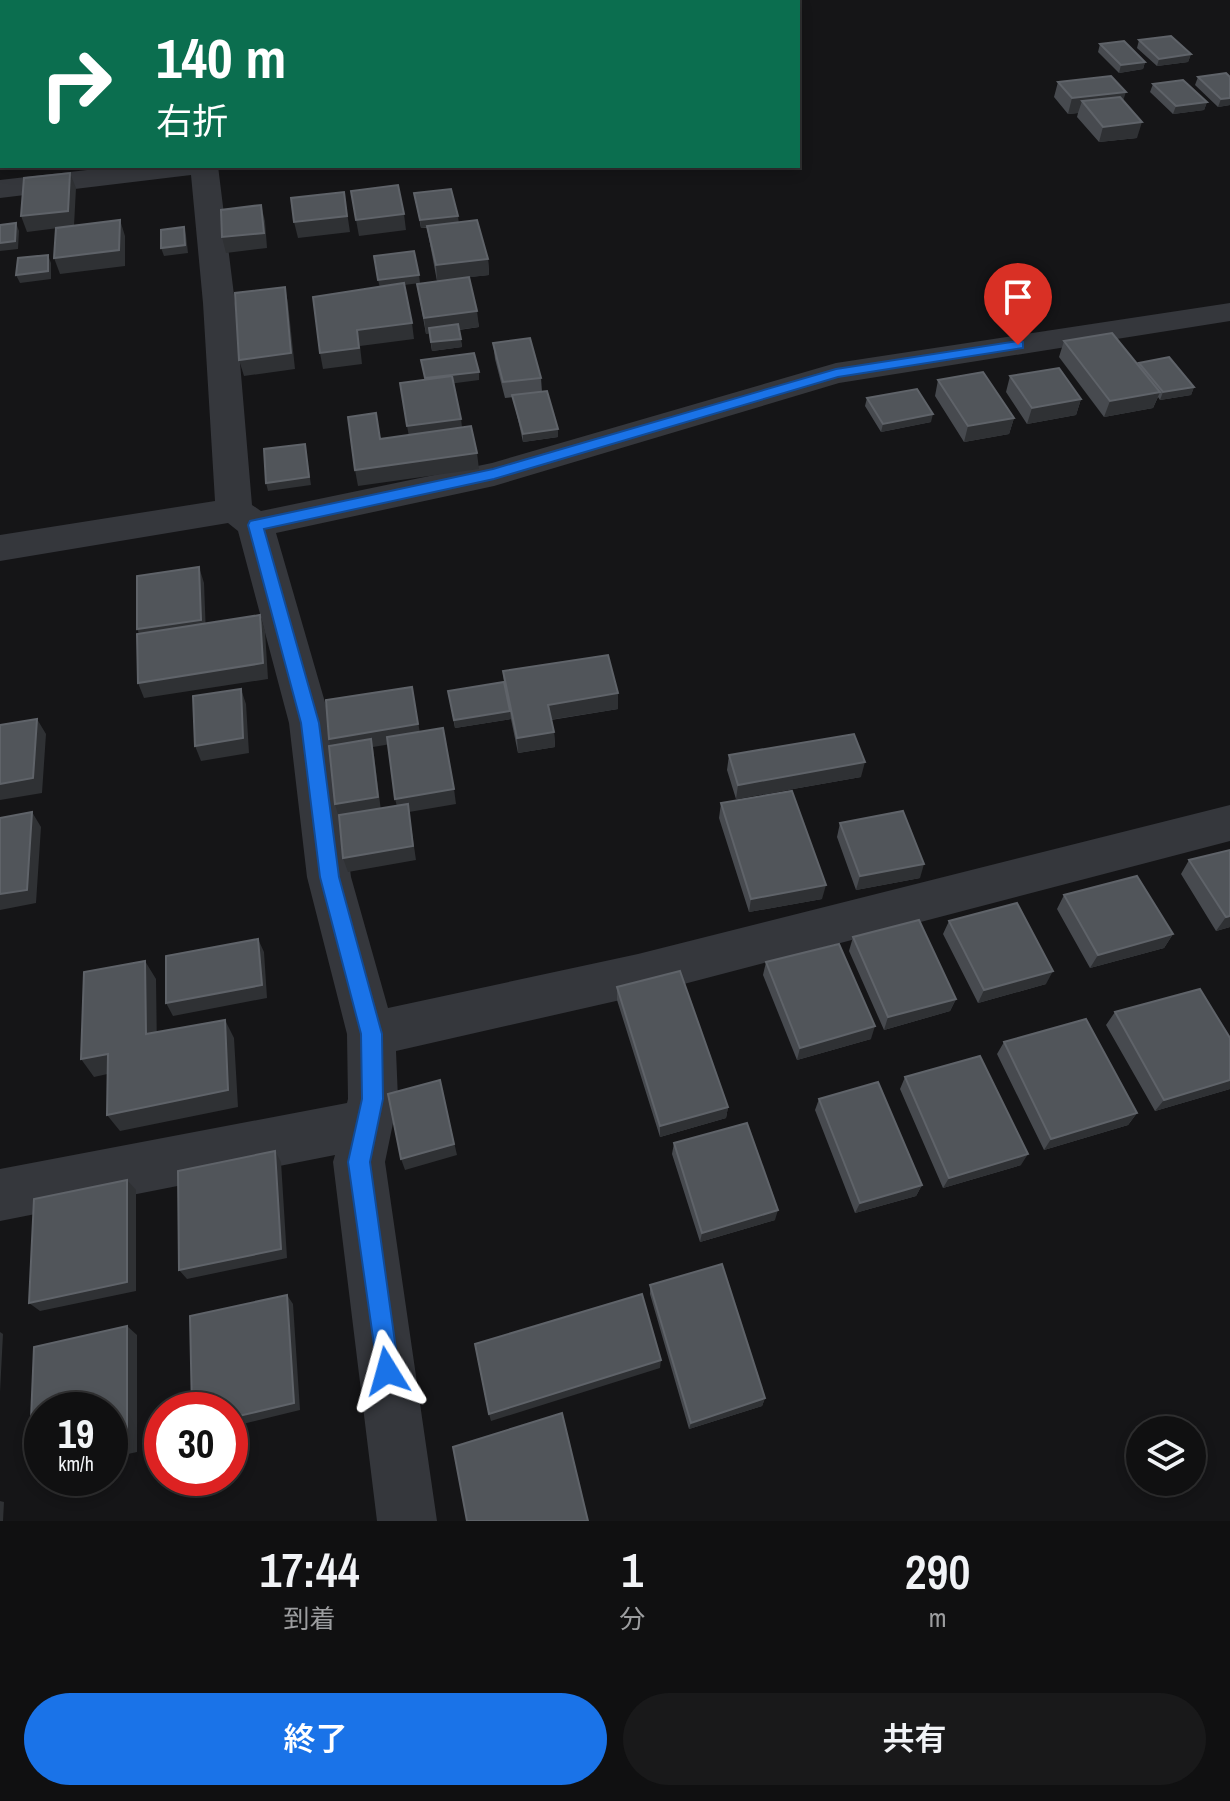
<!DOCTYPE html>
<html lang="ja">
<meta charset="utf-8">
<style>
:root{--surface:#101011;--page:#19191a;--text:#f1f3f6;--muted:#9c9d9f;--line:#303031;--accent:#1a73e8}
body{margin:0;font-family:"Archivo Narrow","Noto Sans JP",sans-serif;background:var(--page);color:var(--text);height:100vh;display:flex;flex-direction:column;font-size:30px;white-space:nowrap}
*{box-sizing:border-box;margin:0}
p{font-size:26px;color:var(--muted)}
.icon{flex:none;width:44px;height:44px;fill:none;stroke:currentColor;stroke-width:2;stroke-linecap:round;stroke-linejoin:round}
.map{position:relative;height:1521px;overflow:hidden}
.side{display:flex;flex-direction:column;background:var(--surface);flex:1}
.side>*{flex:none}
.top-card{position:absolute;left:0px;top:0px;width:800px;height:168px;box-shadow:0 4px 12px #0003,0 0 0 2px var(--line);background:#0b6e4f;color:#fff;overflow:hidden}
.buttons{position:absolute;left:1126px;top:1416px;display:grid;gap:16px}
.buttons a{display:grid;place-items:center;width:80px;height:80px;border-radius:50%;background:var(--surface);box-shadow:0 4px 12px #0003,0 0 0 2px var(--line);font-size:40px}
.speed{position:absolute;left:24px;top:1392px;display:flex;gap:16px;font-size:40px;font-weight:700;text-align:center}
.speed>*{display:grid;place-content:center;width:104px;height:104px;border-radius:50%;background:var(--surface);box-shadow:0 4px 12px #0003,0 0 0 2px var(--line);line-height:1}
.speed small{font-size:20px;font-weight:400}
.speed .limit{border:12px solid #d22;background:#fff;color:#111}
.pin{position:absolute;display:grid;place-items:center;width:68px;height:68px;color:#fff;margin:-82px -34px;border-radius:50% 50% 50% 0;rotate:-45deg;box-shadow:0 0 8px #0007}
.pin .icon{rotate:45deg}
.me{position:absolute;width:88px;margin:-44px;rotate:352deg;stroke-linejoin:round;filter:drop-shadow(0 0 6px #0008)}
.turn{display:flex;align-items:center;gap:28px;height:168px;padding:0 24px;font-size:36px}
.turn .icon{width:104px;height:104px;stroke-width:2.5}
.turn b{display:block;font-size:56px;line-height:68px}
.eta{display:flex;justify-content:space-evenly;align-items:center;height:136px;text-align:center}
.eta b{font-size:48px;font-weight:600;line-height:56px}
.cta{display:flex;gap:16px;margin-top:auto;padding:16px 24px}
.cta a{flex:1;height:92px;border-radius:48px;background:var(--accent);color:#fff;font-size:32px;font-weight:600;line-height:92px;text-align:center}
.cta a+a{background:var(--page);color:var(--text)}
.map>svg:first-child{display:block}
.lines{fill:none;stroke-linecap:round;stroke-linejoin:round}
.street{fill:#35373c;fill-rule:evenodd}
.wall{fill:#474a4f}
.shaded-wall{fill:#2f3134}
.building{fill:#51555a;stroke:#5f6369;stroke-width:2}
.route{fill:#1a73e8;stroke:#114b97;stroke-width:2}
</style>
<div class="map">
<svg width="1230" height="1521" viewBox="0 0 1230 1521">
<rect width="100%" height="100%" fill="#151517"/>
<g class="lines">
<path class="street" d="M 122,166 L 218,166 L 235,303 L 252,505 L 261,511 L 492,463 L 836,363 L 1230,303 L 1230,321 L 839,383 L 494,486 L 276,533 L 331,723 L 351,877 L 388,1008 L 638,954 L 1230,805 L 1230,841 L 638,996 L 396,1051 L 398,1099 L 385,1162 L 437,1521 L 377,1521 L 333,1162 L 335,1155 L 0,1221 L 0,1169 L 347,1103 L 348,1099 L 347,1034 L 307,877 L 289,723 L 238,531 L 228,523 L 0,561 L 0,535 L 215,501 L 203,303 L 191,175 L 0,198 L 0,180 Z"/>
</g>
<path class="wall" d="M 1139,40 L 1191,54 L 1188,62 L 1157,66 L 1137,48 Z
M 1100,44 L 1145,62 L 1143,69 L 1119,73 L 1098,52 Z
M 1198,77 L 1230,77 L 1230,105 L 1218,107 L 1195,85 Z
M 1058,82 L 1123,101 L 1137,138 L 1099,142 L 1077,117 L 1078,113 L 1068,114 L 1054,97 Z
M 1153,84 L 1207,102 L 1204,110 L 1173,114 L 1150,92 Z
M 414,193 L 458,216 L 458,222 L 488,259 L 489,275 L 469,277 L 479,327 L 459,330 L 462,347 L 432,351 L 429,333 L 426,334 L 417,284 L 437,281 L 427,228 L 421,228 Z
M 1064,341 L 1138,366 L 1139,363 L 1194,387 L 1191,395 L 1160,400 L 1158,397 L 1153,408 L 1104,417 L 1059,357 Z
M 493,343 L 541,378 L 542,392 L 558,437 L 523,442 L 513,397 L 505,398 L 495,359 Z
M 1010,376 L 1081,399 L 1076,415 L 1027,424 L 1006,392 Z
M 938,380 L 1014,418 L 1009,434 L 964,442 L 935,396 Z
M 867,398 L 931,422 L 881,432 L 865,406 Z
M 503,671 L 618,709 L 551,720 L 554,732 L 555,747 L 518,753 L 511,719 L 455,728 L 448,691 L 504,682 Z
M 729,755 L 861,777 L 736,799 L 727,770 Z
M 721,803 L 822,899 L 749,912 L 719,818 Z
M 840,823 L 920,878 L 856,890 L 837,837 Z
M 1230,850 L 1230,927 L 1216,931 L 1181,874 L 1189,860 Z
M 1064,895 L 1173,934 L 1164,948 L 1090,968 L 1057,909 Z
M 949,921 L 1046,984 L 978,1003 L 943,934 Z
M 853,937 L 956,999 L 950,1011 L 884,1030 L 849,951 Z
M 766,962 L 871,1039 L 797,1060 L 763,975 Z
M 617,987 L 728,1107 L 726,1118 L 660,1137 L 617,1000 Z
M 1115,1012 L 1230,1038 L 1230,1089 L 1155,1111 L 1106,1025 Z
M 1004,1042 L 1137,1113 L 1128,1125 L 1044,1150 L 997,1054 Z
M 905,1077 L 1021,1165 L 943,1188 L 900,1089 Z
M 819,1099 L 922,1185 L 916,1196 L 855,1213 L 815,1110 Z
M 674,1143 L 775,1220 L 700,1242 L 672,1154 Z
M 650,1285 L 765,1398 L 762,1406 L 689,1429 L 650,1294 Z"/>
<path class="shaded-wall" d="M 1191,54 L 1188,62 L 1157,66 L 1159,59 Z
M 1145,62 L 1143,69 L 1119,73 L 1121,65 Z
M 1126,92 L 1121,107 L 1082,101 L 1078,113 L 1068,114 L 1072,98 Z
M 1230,98 L 1230,105 L 1218,107 L 1221,99 Z
M 1207,102 L 1204,110 L 1173,114 L 1176,106 Z
M 1142,122 L 1137,138 L 1099,142 L 1103,127 Z
M 70,173 L 76,188 L 74,226 L 27,232 L 21,216 Z
M 344,192 L 350,232 L 298,238 L 294,222 Z
M 261,205 L 265,221 L 267,248 L 226,253 L 222,237 Z
M 404,214 L 406,230 L 359,236 L 356,220 Z
M 458,216 L 459,224 L 421,228 L 420,220 Z
M 120,220 L 125,236 L 125,266 L 60,274 L 54,258 Z
M 16,223 L 19,231 L 18,249 L 0,251 L 0,243 Z
M 184,227 L 186,235 L 188,253 L 164,256 L 161,248 Z
M 48,255 L 51,263 L 51,279 L 20,283 L 16,275 Z
M 488,259 L 489,275 L 437,281 L 436,265 Z
M 419,275 L 420,283 L 380,288 L 378,280 Z
M 285,287 L 288,303 L 295,369 L 244,376 L 239,360 Z
M 477,311 L 479,327 L 426,334 L 424,318 Z
M 412,323 L 414,339 L 360,346 L 362,364 L 323,369 L 320,353 L 357,330 Z
M 461,339 L 462,347 L 432,351 L 431,342 Z
M 479,372 L 479,380 L 426,387 L 425,378 Z
M 1194,387 L 1191,395 L 1160,400 L 1163,392 Z
M 1160,392 L 1153,408 L 1104,417 L 1110,401 Z
M 1081,399 L 1076,415 L 1027,424 L 1032,408 Z
M 933,414 L 931,422 L 881,432 L 883,424 Z
M 1014,418 L 1009,434 L 964,442 L 968,426 Z
M 461,419 L 463,435 L 410,442 L 407,426 Z
M 558,429 L 558,437 L 523,442 L 523,434 Z
M 305,444 L 311,485 L 268,491 L 266,483 Z
M 477,453 L 479,469 L 358,486 L 355,470 Z
M 199,567 L 204,583 L 206,635 L 144,645 L 137,629 Z
M 260,615 L 265,631 L 268,679 L 144,698 L 138,683 Z
M 412,687 L 421,739 L 373,747 L 381,811 L 339,818 L 335,804 L 333,754 L 329,739 Z
M 241,689 L 246,704 L 249,753 L 201,761 L 195,746 Z
M 618,693 L 618,709 L 549,720 L 548,705 Z
M 510,711 L 511,719 L 455,728 L 454,720 Z
M 37,719 L 46,734 L 42,793 L 0,800 L 0,784 Z
M 554,732 L 555,747 L 518,753 L 517,738 Z
M 865,762 L 861,777 L 736,799 L 738,785 Z
M 454,789 L 456,804 L 409,812 L 416,860 L 348,872 L 343,858 L 399,814 L 395,799 Z
M 32,812 L 41,827 L 36,903 L 0,910 L 0,894 Z
M 924,864 L 920,878 L 856,890 L 860,876 Z
M 826,885 L 822,899 L 749,912 L 751,899 Z
M 1230,916 L 1230,927 L 1216,931 L 1226,917 Z
M 1173,934 L 1164,948 L 1090,968 L 1098,955 Z
M 258,939 L 264,952 L 267,998 L 173,1016 L 166,1003 Z
M 145,961 L 156,979 L 157,1052 L 146,1034 Z
M 1053,971 L 1046,984 L 978,1003 L 984,990 Z
M 956,999 L 950,1011 L 884,1030 L 888,1017 Z
M 225,1020 L 234,1038 L 238,1107 L 120,1131 L 107,1115 Z
M 875,1026 L 871,1039 L 797,1060 L 800,1048 Z
M 108,1054 L 121,1071 L 94,1077 L 81,1059 Z
M 440,1080 L 457,1155 L 405,1170 L 401,1159 Z
M 1230,1080 L 1230,1089 L 1155,1111 L 1164,1100 Z
M 728,1107 L 726,1118 L 660,1137 L 660,1126 Z
M 1137,1113 L 1128,1125 L 1044,1150 L 1051,1139 Z
M 275,1151 L 281,1162 L 287,1258 L 187,1279 L 179,1270 Z
M 1028,1154 L 1021,1165 L 943,1188 L 949,1178 Z
M 127,1180 L 136,1190 L 136,1291 L 40,1311 L 29,1303 Z
M 922,1185 L 916,1196 L 855,1213 L 860,1203 Z
M 778,1210 L 775,1220 L 700,1242 L 702,1233 Z
M 287,1295 L 293,1304 L 300,1410 L 230,1427 L 230,1418 Z
M 127,1326 L 137,1335 L 137,1452 L 110,1458 L 110,1449 Z
M 0,1332 L 3,1334 L 0,1392 Z
M 661,1360 L 660,1368 L 491,1421 L 489,1414 Z
M 765,1398 L 762,1406 L 689,1429 L 691,1423 Z
M 42,1464 L 41,1473 L 29,1467 Z
M 0,1501 L 4,1502 L 3,1521 L 0,1521 Z"/>
<path class="building" d="M 1171,36 L 1191,54 L 1159,59 L 1139,40 Z
M 1124,41 L 1145,62 L 1121,65 L 1100,44 Z
M 1226,73 L 1230,77 L 1230,98 L 1221,99 L 1198,77 Z
M 1111,76 L 1126,92 L 1072,98 L 1058,82 Z
M 1183,80 L 1207,102 L 1176,106 L 1153,84 Z
M 1120,97 L 1142,122 L 1103,127 L 1082,101 Z
M 70,173 L 68,211 L 21,216 L 24,178 Z
M 398,185 L 404,214 L 356,220 L 351,191 Z
M 451,189 L 458,216 L 420,220 L 414,193 Z
M 344,192 L 347,216 L 294,222 L 291,198 Z
M 261,205 L 264,233 L 222,237 L 221,210 Z
M 120,220 L 119,250 L 54,258 L 56,228 Z
M 477,220 L 488,259 L 436,265 L 427,226 Z
M 16,223 L 15,241 L 0,243 L 0,225 Z
M 184,227 L 185,245 L 161,248 L 161,230 Z
M 414,251 L 419,275 L 378,280 L 374,256 Z
M 48,255 L 48,271 L 16,275 L 18,258 Z
M 469,277 L 477,311 L 424,318 L 417,284 Z
M 404,283 L 412,323 L 357,330 L 359,348 L 320,353 L 313,297 Z
M 285,287 L 291,353 L 239,360 L 235,293 Z
M 458,324 L 461,339 L 431,342 L 429,328 Z
M 1112,333 L 1160,392 L 1110,401 L 1064,341 Z
M 530,338 L 541,378 L 503,382 L 493,343 Z
M 474,353 L 479,372 L 425,378 L 421,360 Z
M 1169,357 L 1194,387 L 1163,392 L 1139,363 Z
M 1059,368 L 1081,399 L 1032,408 L 1010,376 Z
M 983,372 L 1014,418 L 968,426 L 938,380 Z
M 452,376 L 461,419 L 407,426 L 400,383 Z
M 917,389 L 933,414 L 883,424 L 867,398 Z
M 547,391 L 558,429 L 523,434 L 512,395 Z
M 376,413 L 380,439 L 471,426 L 477,453 L 355,470 L 348,417 Z
M 305,444 L 309,477 L 266,483 L 264,449 Z
M 199,567 L 201,620 L 137,629 L 137,576 Z
M 260,615 L 263,663 L 138,683 L 137,634 Z
M 608,655 L 618,693 L 548,705 L 554,732 L 517,738 L 503,671 Z
M 504,682 L 510,711 L 454,720 L 448,691 Z
M 412,687 L 418,724 L 329,739 L 326,700 Z
M 241,689 L 243,738 L 195,746 L 193,696 Z
M 37,719 L 33,778 L 0,784 L 0,725 Z
M 443,728 L 454,789 L 395,799 L 387,737 Z
M 854,734 L 865,762 L 738,785 L 729,755 Z
M 371,739 L 378,797 L 335,804 L 329,746 Z
M 792,791 L 826,885 L 751,899 L 721,803 Z
M 408,804 L 413,846 L 343,858 L 339,815 Z
M 903,811 L 924,864 L 860,876 L 840,823 Z
M 32,812 L 27,890 L 0,894 L 0,818 Z
M 1230,850 L 1230,916 L 1226,917 L 1189,860 Z
M 1137,876 L 1173,934 L 1098,955 L 1064,895 Z
M 1017,903 L 1053,971 L 984,990 L 949,921 Z
M 919,920 L 956,999 L 888,1017 L 853,937 Z
M 258,939 L 262,985 L 166,1003 L 166,956 Z
M 839,944 L 875,1026 L 800,1048 L 766,962 Z
M 145,961 L 146,1034 L 225,1020 L 228,1090 L 107,1115 L 108,1054 L 81,1059 L 84,972 Z
M 680,971 L 728,1107 L 660,1126 L 617,987 Z
M 1200,989 L 1230,1038 L 1230,1080 L 1164,1100 L 1115,1012 Z
M 1086,1019 L 1137,1113 L 1051,1139 L 1004,1042 Z
M 980,1056 L 1028,1154 L 949,1178 L 905,1077 Z
M 440,1080 L 454,1144 L 401,1159 L 388,1094 Z
M 878,1082 L 922,1185 L 860,1203 L 819,1099 Z
M 747,1123 L 778,1210 L 702,1233 L 674,1143 Z
M 275,1151 L 281,1249 L 179,1270 L 178,1171 Z
M 127,1180 L 127,1282 L 29,1303 L 34,1199 Z
M 722,1264 L 765,1398 L 691,1423 L 650,1285 Z
M 642,1294 L 661,1360 L 489,1414 L 475,1344 Z
M 287,1295 L 294,1403 L 230,1418 L 230,1410 L 192,1410 L 190,1316 Z
M 127,1326 L 127,1445 L 110,1449 L 110,1410 L 42,1410 L 42,1464 L 29,1467 L 34,1347 Z
M 562,1413 L 588,1521 L 467,1521 L 453,1447 Z"/>
<path class="route" d="M 1018,341 L 1023,342 L 1023,348 L 838,377 L 494,479 L 264,529 L 319,723 L 339,877 L 382,1034 L 383,1099 L 370,1162 L 399,1371 L 396,1380 L 387,1383 L 379,1380 L 348,1162 L 362,1099 L 361,1034 L 320,877 L 301,723 L 248,525 L 250,521 L 493,469 L 836,369 Z"/>
</svg>
<div class="buttons">
<a><svg class="icon" aria-label="layers" viewBox="0 0 24 24"><path d="M12 4l9 5-9 5-9-5zM3 14l9 5 9-5"/></svg></a>
</div>
<div class="speed"><div>19<small>km/h</small></div><div class="limit">30</div></div>
<div class="pin" style="left:1018px;top:345px;background:#d93025"><svg class="icon" aria-label="arrive" viewBox="0 0 24 24"><path d="M6 21V4h12l-3 4 3 4H6"/></svg></div>
<svg class="me" style="left:387px;top:1371px" viewBox="-20 -20 40 40"><path d="M0-17L14 15 0 8-14 15z" fill="#1a73e8" stroke="#fff" stroke-width="4"/></svg>
<div class="top-card">
<div class="turn"><svg class="icon" aria-label="right" viewBox="0 0 24 24"><path d="M7 20v-9h11M14 6l5 5-5 5"/></svg><div><b>140 m</b>右折</div></div>
</div>
</div>
<section class="side">
<div class="eta">
<div><b>17:44</b><p>到着</p></div>
<div><b>1</b><p>分</p></div>
<div><b>290</b><p>m</p></div>
</div>
<div class="cta"><a>終了</a><a>共有</a></div>
</section>
